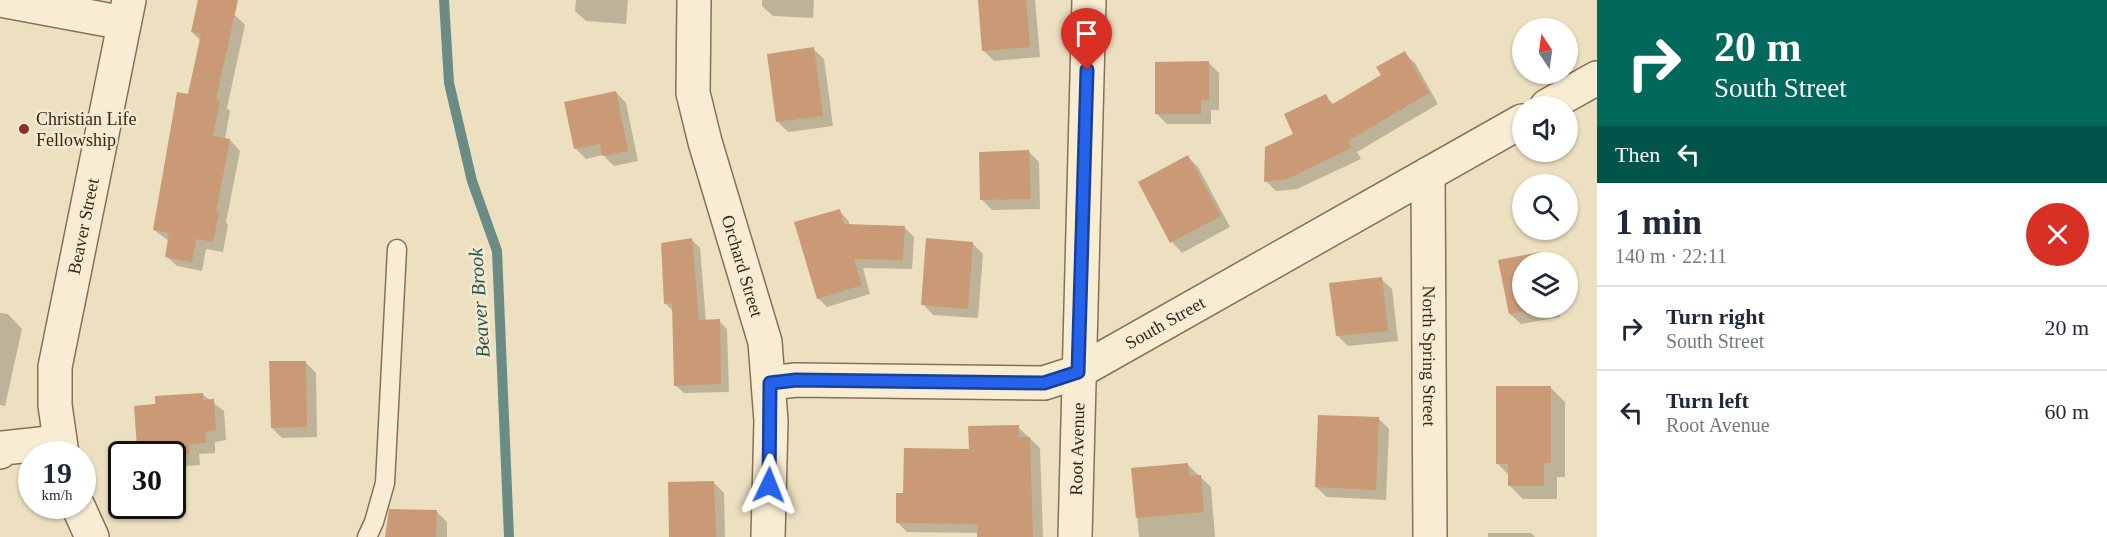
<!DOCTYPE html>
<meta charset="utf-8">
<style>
:root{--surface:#fff;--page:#f2f2f3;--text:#1f2937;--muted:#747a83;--line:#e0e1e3}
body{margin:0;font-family:"Times New Roman",serif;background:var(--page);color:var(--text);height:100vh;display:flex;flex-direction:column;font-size:22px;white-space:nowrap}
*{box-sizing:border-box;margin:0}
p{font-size:20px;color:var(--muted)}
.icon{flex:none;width:33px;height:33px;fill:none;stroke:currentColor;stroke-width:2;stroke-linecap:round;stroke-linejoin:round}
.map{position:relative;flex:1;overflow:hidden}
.panel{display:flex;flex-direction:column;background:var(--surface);width:510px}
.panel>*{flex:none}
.guide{background:#00695c;color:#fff;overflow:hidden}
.needle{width:39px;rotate:347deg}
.controls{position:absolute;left:1512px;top:18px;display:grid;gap:12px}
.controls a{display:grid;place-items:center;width:66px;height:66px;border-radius:50%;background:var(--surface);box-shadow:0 2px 4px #0004;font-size:30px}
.speed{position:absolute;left:18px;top:441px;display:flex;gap:12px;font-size:30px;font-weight:700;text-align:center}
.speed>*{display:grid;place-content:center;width:78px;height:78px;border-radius:50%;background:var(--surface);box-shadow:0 2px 4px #0004;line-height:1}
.speed small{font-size:15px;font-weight:400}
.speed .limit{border:3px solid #111;border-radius:9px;background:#fff;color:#111}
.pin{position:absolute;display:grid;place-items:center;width:51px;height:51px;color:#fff;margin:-62px -26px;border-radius:50% 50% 50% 0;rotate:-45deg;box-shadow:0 0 6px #0007}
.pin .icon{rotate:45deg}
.me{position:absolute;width:66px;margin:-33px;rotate:2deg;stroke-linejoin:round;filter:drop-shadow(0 0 4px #0008)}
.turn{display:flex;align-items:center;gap:21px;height:126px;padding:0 18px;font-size:27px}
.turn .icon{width:78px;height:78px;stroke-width:2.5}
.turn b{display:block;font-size:42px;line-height:51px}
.then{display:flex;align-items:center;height:57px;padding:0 18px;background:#0003;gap:12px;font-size:22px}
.round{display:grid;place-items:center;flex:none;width:63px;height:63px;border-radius:32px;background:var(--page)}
.summary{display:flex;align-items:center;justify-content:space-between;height:102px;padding:0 18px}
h1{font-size:36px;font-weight:600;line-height:45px}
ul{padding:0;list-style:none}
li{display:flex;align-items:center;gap:18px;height:84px;padding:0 18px;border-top:2px solid var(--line)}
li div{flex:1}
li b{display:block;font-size:22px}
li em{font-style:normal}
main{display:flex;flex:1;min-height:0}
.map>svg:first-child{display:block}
.shadow{fill:#0003}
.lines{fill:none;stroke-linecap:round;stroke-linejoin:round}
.stream{stroke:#6a8c84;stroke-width:10}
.building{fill:#ca9a76}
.service-casing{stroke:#857158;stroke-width:21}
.minor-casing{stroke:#857158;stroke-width:36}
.tertiary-casing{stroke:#857158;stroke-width:36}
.service{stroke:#f8edd3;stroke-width:18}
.minor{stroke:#f8edd3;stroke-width:33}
.tertiary{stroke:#f8edd3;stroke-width:33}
.route-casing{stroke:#184099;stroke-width:15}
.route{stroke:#2563eb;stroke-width:10}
.poi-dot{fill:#932a2a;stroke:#f4eacf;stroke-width:2}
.labels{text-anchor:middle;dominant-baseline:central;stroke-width:5;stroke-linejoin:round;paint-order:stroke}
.poi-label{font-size:18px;fill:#35291d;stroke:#f4eacf;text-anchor:start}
.street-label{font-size:18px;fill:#35291d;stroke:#f4eacf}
.water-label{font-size:20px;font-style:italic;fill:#2c5553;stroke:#f4eacf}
</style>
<main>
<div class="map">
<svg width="1597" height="537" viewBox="0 0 1597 537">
<rect width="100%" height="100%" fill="#ede0c0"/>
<path class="shadow" d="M 576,0 L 628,0 L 626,24 L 586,21 L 575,11 Z
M 762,0 L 814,0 L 813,18 L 773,16 L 762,6 Z
M 979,0 L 1035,0 L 1040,57 L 994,61 L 983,50 Z
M 198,7 L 235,15 L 245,25 L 227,108 L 230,111 L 225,139 L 230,140 L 240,151 L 226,222 L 228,225 L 223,252 L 206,249 L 202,271 L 177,266 L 166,256 L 169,241 L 154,230 L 201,41 L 192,32 Z
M 813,49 L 824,59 L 833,126 L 788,132 L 778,122 Z
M 1404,53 L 1415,63 L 1438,104 L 1357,152 L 1361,159 L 1297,189 L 1276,191 L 1266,181 L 1294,135 L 1326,96 L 1334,105 L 1383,75 Z
M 1209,63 L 1219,73 L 1219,110 L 1211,110 L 1211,124 L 1167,124 L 1157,114 Z
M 616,92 L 626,103 L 638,161 L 614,166 L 603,155 L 586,159 L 575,148 Z
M 1029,152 L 1039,162 L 1040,209 L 992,210 L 982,200 Z
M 1188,157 L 1198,167 L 1230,227 L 1182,253 L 1172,242 L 1140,182 Z
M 839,211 L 848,220 L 850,226 L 904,227 L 914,237 L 912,269 L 863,268 L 870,294 L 827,307 L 818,298 Z
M 692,240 L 700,248 L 706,321 L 719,321 L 727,329 L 729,392 L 684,393 L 675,385 L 673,311 L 665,303 Z
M 972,243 L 983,254 L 978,318 L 933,315 L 923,304 Z
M 1540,253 L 1549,262 L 1522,262 L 1522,308 L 1558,308 L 1560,317 L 1521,324 L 1510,314 L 1500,262 Z
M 1381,279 L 1392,289 L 1398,341 L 1348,346 L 1337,335 Z
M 0,313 L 8,314 L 22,329 L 5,406 L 0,405 Z
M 305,362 L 316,373 L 317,437 L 282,438 L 272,428 Z
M 1551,388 L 1565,402 L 1565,477 L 1557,477 L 1557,499 L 1523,499 L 1509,485 L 1509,475 L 1497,463 Z
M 202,394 L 224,411 L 226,440 L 215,442 L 215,453 L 199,454 L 200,465 L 172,467 L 172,454 L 146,454 L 139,447 L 157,405 Z
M 1379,419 L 1389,429 L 1386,500 L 1327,497 L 1316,487 Z
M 1018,427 L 1040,448 L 1043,537 L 978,537 L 979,533 L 907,532 L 897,522 L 905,494 L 970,451 Z
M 1187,464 L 1211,487 L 1215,537 L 1139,537 L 1133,469 Z
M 713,482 L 724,493 L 725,537 L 671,537 Z
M 390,511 L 437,512 L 447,522 L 447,537 L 387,537 Z
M 1488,533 L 1531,533 L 1535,537 L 1488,537 Z"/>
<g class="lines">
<path class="stream" d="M 444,0 L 449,83 L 472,181 L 497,251 L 509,537"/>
</g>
<path class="building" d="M 198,0 L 238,0 L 216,99 L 220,100 L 213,136 L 230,139 L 216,212 L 219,213 L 213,242 L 196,239 L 192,262 L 165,257 L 169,233 L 153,230 L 177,92 L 188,94 L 201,34 L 191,32 Z
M 978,0 L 1026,0 L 1030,47 L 982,51 Z
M 814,47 L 823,116 L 776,122 L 767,54 Z
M 1405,51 L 1429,93 L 1348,141 L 1351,148 L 1287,179 L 1264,182 L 1265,147 L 1293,134 L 1284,114 L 1326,94 L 1331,105 L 1381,75 L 1376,67 Z
M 1209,61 L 1209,100 L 1201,100 L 1201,114 L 1155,114 L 1155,62 Z
M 616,91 L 628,151 L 602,156 L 600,144 L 574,149 L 564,102 Z
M 1029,150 L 1031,199 L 980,200 L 979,152 Z
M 1188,155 L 1221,216 L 1170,243 L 1138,182 Z
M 840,209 L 844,224 L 905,226 L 903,260 L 854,259 L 862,285 L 817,299 L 794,222 Z
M 692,238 L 699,320 L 720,319 L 721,384 L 674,386 L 672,303 L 664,304 L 661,243 Z
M 926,238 L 973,242 L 968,309 L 921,305 Z
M 1540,252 L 1542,262 L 1522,262 L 1522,308 L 1545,308 L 1509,314 L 1498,260 Z
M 1382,277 L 1388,331 L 1336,336 L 1329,283 Z
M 269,361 L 306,361 L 307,427 L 271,428 Z
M 1496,386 L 1551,386 L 1551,463 L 1544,463 L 1544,486 L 1508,486 L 1508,464 L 1496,464 Z
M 203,393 L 203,400 L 214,399 L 216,430 L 205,432 L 206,443 L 189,444 L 190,454 L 152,454 L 152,447 L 137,448 L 134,406 L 155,404 L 155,396 Z
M 1318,415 L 1379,417 L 1376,490 L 1315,487 Z
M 1019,425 L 1019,437 L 1030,437 L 1033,537 L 977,537 L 978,524 L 896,523 L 896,493 L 903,493 L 904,448 L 969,449 L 968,426 Z
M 1188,463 L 1189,476 L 1201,475 L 1204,512 L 1136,518 L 1131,468 Z
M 714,481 L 716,537 L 669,537 L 668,482 Z
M 389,509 L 437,510 L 436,537 L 385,537 Z"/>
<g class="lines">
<g class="service-casing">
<path id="service" d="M 367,537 L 374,522 L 385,483 L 397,249"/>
</g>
<g class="minor-casing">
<g id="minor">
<path d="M 0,0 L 124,23"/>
<path id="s1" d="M 694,0 L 693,93 L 705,142 L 765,342 L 771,421 L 768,537"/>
<path d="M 1547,106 L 1597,78"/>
<path id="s2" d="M 1428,174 L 1430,537"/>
<path id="s3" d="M 769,383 L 796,380 L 1044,383 L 1078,372 L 1522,121"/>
<path id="s4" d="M 1075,537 L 1089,0"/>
</g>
</g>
<g class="tertiary-casing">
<g id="tertiary">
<path d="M 0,452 L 3,448 L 59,442"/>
<path id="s5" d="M 62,454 L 55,405 L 55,367 L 129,0"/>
<path d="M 78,506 L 92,537"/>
</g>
</g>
<use href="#service" class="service"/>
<use href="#minor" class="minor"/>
<use href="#tertiary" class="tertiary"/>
</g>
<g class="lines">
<g class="route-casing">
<path id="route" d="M 769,485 L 770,383 L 796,380 L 1044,383 L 1078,372 L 1087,70"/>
</g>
<use href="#route" class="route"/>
</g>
<circle class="poi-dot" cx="24" cy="129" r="6"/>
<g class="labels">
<g class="poi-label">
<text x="36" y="119">Christian Life<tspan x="36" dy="21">Fellowship</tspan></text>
</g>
<g class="street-label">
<text stroke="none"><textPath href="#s5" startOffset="231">Beaver Street</textPath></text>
<text stroke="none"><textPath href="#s1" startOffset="273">Orchard Street</textPath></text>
<text stroke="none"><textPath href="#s3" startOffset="411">South Street</textPath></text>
<text stroke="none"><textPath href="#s2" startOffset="182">North Spring Street</textPath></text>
<text stroke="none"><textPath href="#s4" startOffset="88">Root Avenue</textPath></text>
</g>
<g class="water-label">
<text transform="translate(479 303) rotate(-94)">Beaver Brook</text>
</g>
</g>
</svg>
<div class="controls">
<a><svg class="needle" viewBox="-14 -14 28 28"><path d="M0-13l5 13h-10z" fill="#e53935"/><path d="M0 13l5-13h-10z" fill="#747a83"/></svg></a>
<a><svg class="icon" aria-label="sound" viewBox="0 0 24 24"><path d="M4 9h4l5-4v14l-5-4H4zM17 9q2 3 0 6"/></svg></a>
<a><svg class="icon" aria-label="search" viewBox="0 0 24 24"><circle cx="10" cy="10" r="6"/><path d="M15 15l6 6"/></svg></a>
<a><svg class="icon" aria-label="layers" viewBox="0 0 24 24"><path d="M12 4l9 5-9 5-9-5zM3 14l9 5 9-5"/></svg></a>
</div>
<div class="speed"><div>19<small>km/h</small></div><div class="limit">30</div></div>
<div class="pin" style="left:1087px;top:70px;background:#d93025"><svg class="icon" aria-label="arrive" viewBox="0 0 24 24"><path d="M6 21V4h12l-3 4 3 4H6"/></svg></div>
<svg class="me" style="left:769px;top:485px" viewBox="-20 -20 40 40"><path d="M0-17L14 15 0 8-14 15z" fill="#2563eb" stroke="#fff" stroke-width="4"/></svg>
</div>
<section class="panel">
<div class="guide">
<div class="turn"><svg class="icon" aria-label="right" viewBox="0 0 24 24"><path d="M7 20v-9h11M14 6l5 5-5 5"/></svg><div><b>20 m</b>South Street</div></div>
<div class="then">Then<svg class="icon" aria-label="left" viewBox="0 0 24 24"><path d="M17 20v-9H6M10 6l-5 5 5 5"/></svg></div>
</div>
<div class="summary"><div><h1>1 min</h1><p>140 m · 22:11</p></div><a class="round" style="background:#d93025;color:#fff"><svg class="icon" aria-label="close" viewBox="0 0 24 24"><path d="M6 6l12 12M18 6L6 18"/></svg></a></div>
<ul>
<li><svg class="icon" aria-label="right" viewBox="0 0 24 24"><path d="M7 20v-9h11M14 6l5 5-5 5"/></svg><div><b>Turn right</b><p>South Street</p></div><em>20 m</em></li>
<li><svg class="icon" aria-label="left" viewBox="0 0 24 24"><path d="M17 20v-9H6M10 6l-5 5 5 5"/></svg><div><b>Turn left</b><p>Root Avenue</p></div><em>60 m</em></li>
</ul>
</section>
</main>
